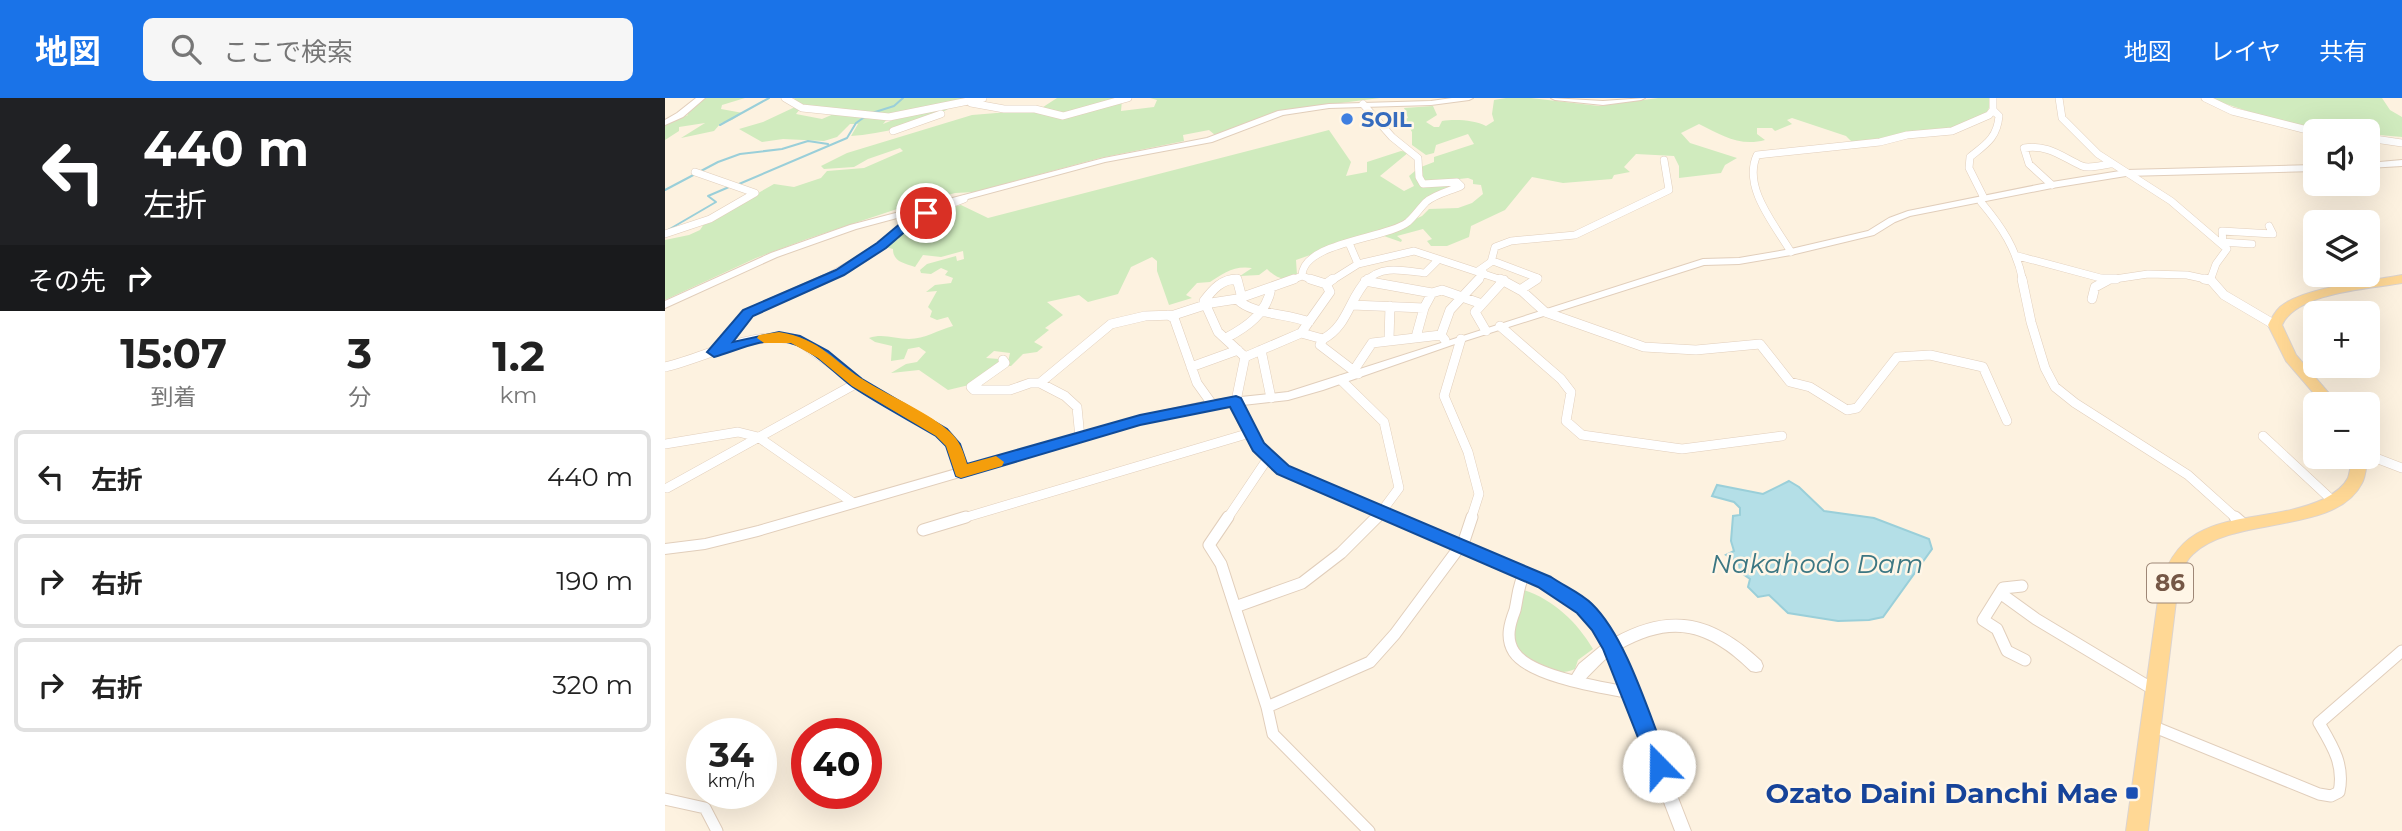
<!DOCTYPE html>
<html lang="ja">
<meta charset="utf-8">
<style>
:root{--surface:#fff;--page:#f6f6f6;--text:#222;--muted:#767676;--line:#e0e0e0;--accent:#1a73e8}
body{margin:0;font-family:Montserrat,"Noto Sans JP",sans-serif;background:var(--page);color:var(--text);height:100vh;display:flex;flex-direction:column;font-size:26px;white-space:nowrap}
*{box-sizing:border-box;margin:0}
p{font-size:23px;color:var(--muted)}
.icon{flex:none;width:38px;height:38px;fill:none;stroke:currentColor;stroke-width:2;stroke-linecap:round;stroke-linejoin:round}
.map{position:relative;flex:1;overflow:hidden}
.details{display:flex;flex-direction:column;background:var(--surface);width:665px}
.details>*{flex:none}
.top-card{background:#202124;color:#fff;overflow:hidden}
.buttons{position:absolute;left:1638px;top:21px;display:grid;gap:14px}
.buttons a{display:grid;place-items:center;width:77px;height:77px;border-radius:10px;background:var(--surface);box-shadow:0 7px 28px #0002;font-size:35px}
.speed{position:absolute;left:21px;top:620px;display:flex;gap:14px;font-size:35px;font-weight:700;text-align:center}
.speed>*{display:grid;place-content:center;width:91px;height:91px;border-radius:50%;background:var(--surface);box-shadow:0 7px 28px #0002;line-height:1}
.speed small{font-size:18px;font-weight:400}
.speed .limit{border:10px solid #d22;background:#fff;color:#111}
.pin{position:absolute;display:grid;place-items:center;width:60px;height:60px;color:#fff;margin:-30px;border:4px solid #fff;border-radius:50%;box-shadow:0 2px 7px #0007}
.me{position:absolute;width:77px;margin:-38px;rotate:338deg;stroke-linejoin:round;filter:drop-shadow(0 0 5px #0008)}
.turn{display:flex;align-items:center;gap:24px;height:147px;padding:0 28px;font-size:32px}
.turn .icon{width:91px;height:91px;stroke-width:2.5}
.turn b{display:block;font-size:49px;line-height:60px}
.then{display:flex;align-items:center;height:66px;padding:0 28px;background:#0003;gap:14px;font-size:26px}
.eta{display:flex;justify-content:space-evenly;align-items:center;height:119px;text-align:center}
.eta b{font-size:42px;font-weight:700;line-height:49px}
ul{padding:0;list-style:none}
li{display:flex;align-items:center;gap:21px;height:94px;margin:0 14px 10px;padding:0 14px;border:4px solid var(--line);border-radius:10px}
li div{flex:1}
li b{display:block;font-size:26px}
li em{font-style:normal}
header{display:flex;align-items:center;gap:42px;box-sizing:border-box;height:98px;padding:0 35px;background:var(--accent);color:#fff}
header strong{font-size:33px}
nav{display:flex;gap:38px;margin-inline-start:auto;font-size:24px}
.search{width:490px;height:63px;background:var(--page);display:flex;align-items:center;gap:18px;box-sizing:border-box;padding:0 24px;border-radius:10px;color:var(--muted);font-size:26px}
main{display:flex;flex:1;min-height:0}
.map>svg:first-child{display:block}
.green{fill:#d0ebbe}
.water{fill:#b4dfe7;stroke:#9acfd9;stroke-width:2}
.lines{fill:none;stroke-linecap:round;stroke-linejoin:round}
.stream{stroke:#9acfd9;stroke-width:2}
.minor-far2-casing{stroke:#e1cebb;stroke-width:8}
.minor-far1-casing{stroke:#e1cebb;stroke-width:10}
.minor-casing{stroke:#e1cebb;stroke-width:13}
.tertiary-casing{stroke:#e1cebb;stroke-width:2}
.primary-casing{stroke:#dbd3cf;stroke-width:2}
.minor-far2{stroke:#fff;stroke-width:7}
.minor-far1{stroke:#fff;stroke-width:9}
.minor{stroke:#fff;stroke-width:11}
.tertiary{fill:#fff;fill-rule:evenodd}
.primary{fill:#ffd895;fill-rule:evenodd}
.route{fill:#1a73e8;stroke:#114b97;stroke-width:2}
.slow{fill:#f59e0b}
.shop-dot{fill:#3f7fe0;stroke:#fff6e7;stroke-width:2.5}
.transit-dot{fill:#1a4fb4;stroke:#fff6e7;stroke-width:2.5}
.labels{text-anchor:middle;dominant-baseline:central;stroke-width:5;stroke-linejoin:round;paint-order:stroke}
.far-shop-label{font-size:21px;font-weight:bold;fill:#366cbe;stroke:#fff6e7;text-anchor:start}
.shield{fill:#fff6e7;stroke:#9e8776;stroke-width:2}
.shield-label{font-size:23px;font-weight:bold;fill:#755746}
.water-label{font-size:26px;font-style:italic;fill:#3c7783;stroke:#fff6e7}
.near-transit-label{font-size:28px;font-weight:bold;fill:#164399;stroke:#fff6e7;text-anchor:end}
</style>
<header>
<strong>地図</strong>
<div class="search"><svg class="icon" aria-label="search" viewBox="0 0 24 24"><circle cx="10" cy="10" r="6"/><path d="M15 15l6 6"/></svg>ここで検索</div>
<nav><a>地図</a><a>レイヤ</a><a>共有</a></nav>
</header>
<main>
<section class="details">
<div class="top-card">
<div class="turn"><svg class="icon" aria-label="left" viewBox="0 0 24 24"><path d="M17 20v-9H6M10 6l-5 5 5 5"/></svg><div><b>440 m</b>左折</div></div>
<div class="then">その先<svg class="icon" aria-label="right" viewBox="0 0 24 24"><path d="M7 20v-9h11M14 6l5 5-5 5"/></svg></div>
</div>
<div class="eta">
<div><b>15:07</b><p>到着</p></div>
<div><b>3</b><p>分</p></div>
<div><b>1.2</b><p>km</p></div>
</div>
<ul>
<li><svg class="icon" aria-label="left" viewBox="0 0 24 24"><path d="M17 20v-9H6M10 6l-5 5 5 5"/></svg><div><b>左折</b></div><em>440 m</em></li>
<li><svg class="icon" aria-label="right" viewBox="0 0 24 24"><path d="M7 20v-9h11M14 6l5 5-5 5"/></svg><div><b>右折</b></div><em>190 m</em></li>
<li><svg class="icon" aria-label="right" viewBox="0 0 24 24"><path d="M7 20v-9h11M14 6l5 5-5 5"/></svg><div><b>右折</b></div><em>320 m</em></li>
</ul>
</section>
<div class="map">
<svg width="1737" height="733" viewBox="0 0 1737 733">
<rect width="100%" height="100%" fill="#fdf2e0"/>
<path class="green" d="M 38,0 L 80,0 L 57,7 L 56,11 L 78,15 L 67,22 L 56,25 L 49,33 L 16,40 L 40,25 L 14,29 L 14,33 L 0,42 L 0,26 L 23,17 L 21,15 Z
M 130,0 L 301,0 L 225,18 L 141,9 L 127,2 Z
M 392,0 L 458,0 L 398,17 L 375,11 Z
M 485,0 L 715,0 L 613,13 L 550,37 L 544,32 L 518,37 L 519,43 L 435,60 L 310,94 L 290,95 L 232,111 L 142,141 L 91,160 L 0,202 L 0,142 L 24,137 L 35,132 L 39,126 L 109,86 L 129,89 L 156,80 L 162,73 L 199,70 L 238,53 L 235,50 L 203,61 L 189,69 L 159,71 L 156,68 L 182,55 L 307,17 L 368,12 L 386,18 L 457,2 L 456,13 L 489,9 L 492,2 Z
M 841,0 L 866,0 L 934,8 L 993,0 L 1325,0 C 1325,9 1324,13 1317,19 C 1298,35 1213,42 1187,44 L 1181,38 L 1127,20 L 1122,22 L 1127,26 L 1110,33 L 1107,30 L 1092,30 L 1092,36 L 1100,42 C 1075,49 1056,37 1034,26 L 1016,35 L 1025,45 L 1072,60 L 1060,67 L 1056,75 L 1014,80 L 1014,68 L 1009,58 L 971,56 L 959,69 L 965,74 L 949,77 L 947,81 L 898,85 L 867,79 L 840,112 L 806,128 L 804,139 L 782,148 L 766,148 L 762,143 L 767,141 L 758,131 L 732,138 L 737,142 L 736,144 L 716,137 L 757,118 L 764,111 L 793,110 L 807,105 L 818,96 L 816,87 L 808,86 L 808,82 L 803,80 L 759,85 L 756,69 L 769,64 L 769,59 L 809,46 L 803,36 L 771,47 L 769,55 L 761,57 L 747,47 L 747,34 L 739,21 L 743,20 L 739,10 L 768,8 L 772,17 L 761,24 L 769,29 L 774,29 L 777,23 C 790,21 810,22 821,28 L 829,23 L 827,16 L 829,2 Z
M 1543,0 L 1717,0 L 1725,12 L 1737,19 L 1737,39 L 1703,36 L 1703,33 L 1637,31 Z
M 130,9 L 135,11 L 131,16 L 157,21 L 171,15 L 223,20 L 218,26 L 235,19 L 286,9 C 262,26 215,36 186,38 L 193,26 L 185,26 L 172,39 L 159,43 L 118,41 L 97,44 L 74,31 L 98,24 Z
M 664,32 L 686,64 L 681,78 L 702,74 L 702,64 L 736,53 L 744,54 L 715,78 L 739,93 L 749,88 L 744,78 L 750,73 L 754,85 L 758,88 L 790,86 L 792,88 L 758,102 L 741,123 L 631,162 L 632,177 C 619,183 612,181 602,171 L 594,177 L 575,178 L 587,170 C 569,167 557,176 545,184 L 532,185 L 521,197 L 527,200 L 504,207 L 492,173 L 492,163 L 487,159 L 466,169 L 453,196 L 423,204 L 414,197 L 382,204 L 398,217 L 380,230 L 384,232 L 369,244 L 378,249 L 372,254 L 358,256 L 346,268 L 342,268 L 345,255 L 329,253 L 321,260 L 334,261 L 336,265 L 304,287 L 283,292 L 254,272 L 226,275 L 241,266 L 252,264 L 261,254 L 254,249 L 243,251 L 239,261 L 226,263 L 227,248 L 210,244 L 204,240 C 218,235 230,241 244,241 C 260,241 273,232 288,228 L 283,219 L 272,222 L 265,219 L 267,213 L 263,209 L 272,193 L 261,194 L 270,187 L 286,185 L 288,180 L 280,177 L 283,173 L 276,170 L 266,176 L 256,175 L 255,172 L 262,166 L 291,158 L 292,163 L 299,161 L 298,153 L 276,159 L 258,157 L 250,169 C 239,165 228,164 228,151 L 220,149 L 222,145 L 234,141 L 231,138 L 248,123 L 260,125 L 265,118 L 263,116 L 296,107 L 323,120 Z
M 859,492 C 889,502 912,524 928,551 L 913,562 L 910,571 C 882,583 846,559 848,529 C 849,516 858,505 859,492 Z"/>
<path class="water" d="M 1124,383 L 1134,389 L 1159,413 L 1209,420 L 1264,441 L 1267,451 L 1218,519 L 1204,522 L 1173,523 L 1123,515 L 1104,497 L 1093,499 L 1083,489 L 1085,481 L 1075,474 L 1074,466 L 1061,457 L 1069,453 L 1066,443 L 1068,418 L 1075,417 L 1075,410 L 1069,404 L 1047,398 L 1052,387 L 1098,396 Z"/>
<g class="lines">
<path class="stream" d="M 207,15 L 229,8 L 238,0
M 55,27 L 104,0
M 74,86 L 182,40 L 191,25 L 201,18
M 0,92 L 53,64 L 75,56 L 117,51 L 143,43 L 163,46
M 3,132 L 51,104 L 43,98 L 64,89"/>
<g class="minor-far2-casing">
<path id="minor-far2" d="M 120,0 L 137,10 L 224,19 L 318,0
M 1394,0 L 1397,20 L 1433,56 L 1506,103 L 1562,151 L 1551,166 L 1545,183
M 1540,0 L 1567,13 L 1650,34
M 306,5 L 339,11 L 370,11 L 398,18 L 463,0
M 1328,12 L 1334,18 C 1332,40 1321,46 1305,59 L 1304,70 L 1318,98 L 1316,104 C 1337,129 1351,150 1358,183
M 228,33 L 276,16
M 1703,40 L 1737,45
M 1387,87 L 1364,66 L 1359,50 C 1383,46 1397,59 1417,68 C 1424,71 1437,67 1445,66
M 0,136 L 45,121 L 90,95 L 30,74
M 1556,144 L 1587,146
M 1558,144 L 1557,133 L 1608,136 L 1604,128
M 684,145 L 693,166
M 1126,154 C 1110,127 1077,89 1092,57 L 1215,44 L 1242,37 L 1287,33 L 1324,17 L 1328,12 L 1328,0
M 1353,158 L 1443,182 L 1483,176 L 1522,177 L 1545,182
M 828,163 L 873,180 L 869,183
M 813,173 L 826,164 L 830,149 L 846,143 L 910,137 L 1004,92 L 999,62
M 637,178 C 637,144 721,141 743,124 C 750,118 755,110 761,104 C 770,96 785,93 796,88 L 792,84 L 758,86 L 754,79 L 753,60 L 727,39 L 698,6
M 156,183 L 217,148 L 247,121 L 299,101
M 561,183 L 572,183
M 624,183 L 637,178 L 651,183
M 666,183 L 693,166 L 749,153 L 840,183
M 701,183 C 718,166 739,173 760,175 L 773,162
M 812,183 L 819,175"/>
</g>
<g class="minor-far1-casing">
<path id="minor-far1" d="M 645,181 L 661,186
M 835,181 L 857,193 L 880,214 L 979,249 L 1031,252 L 1095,246 L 1125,284 L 1145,289 L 1182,312 L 1192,310 L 1232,259 L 1265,257 L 1318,269 L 1342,323
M 1357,181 L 1366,224 L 1380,270 L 1390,289 L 1410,305 L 1523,377 L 1572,421
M 1438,181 L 1451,181
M 1539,181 L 1545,182
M 1545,181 L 1559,197 L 1610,227
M 700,183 L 767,195 L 777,192 L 817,206
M 661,186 L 668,181
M 855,192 L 872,181
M 577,200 L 572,181 C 557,181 548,191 539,203 L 553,234 L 580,259
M 572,201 C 587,217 621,215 644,224
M 1427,201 L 1430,189 L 1443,182
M 687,207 L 759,210 L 767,195
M 503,217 L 509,220 L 532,285 L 547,306
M 835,228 L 896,281 L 906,294 L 901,323 L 917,337 L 1017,351 L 1117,338
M 821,233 L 810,214 L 839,182
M 636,235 L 658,241 L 655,247 L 693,276
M 751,239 L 759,210
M 561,240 C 582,229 602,215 606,190
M 658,241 C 683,228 684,200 703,181
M 724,241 L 725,208
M 796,241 L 779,298 L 803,354 L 814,396 L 806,421
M 780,242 L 776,237 L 785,212 L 814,181
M 52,251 L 83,215 L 160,181
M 596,252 L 606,300
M 338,262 L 340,265 L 306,289 L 309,292 L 345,292 L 365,285 L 375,285
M 0,269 C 43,259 90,230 134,243 L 193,285 L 277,334 L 288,346 L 296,374
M 526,269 L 573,252
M 689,272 L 707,245 L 776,237
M 676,282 L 719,324 L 734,390 L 711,421
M 571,303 L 580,259 L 636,235 L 665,194 L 661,186
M 1598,338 L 1669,404
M 415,340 L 412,309 L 400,298 L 375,285 L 446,226 L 480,218 L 509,217 L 546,205 L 572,201 L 629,181
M 0,346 L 73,334 L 93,339 L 187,404
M 1703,357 L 1737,370
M 2,390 L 192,285
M 295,421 L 585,335
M 562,421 L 603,360"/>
</g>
<g class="minor-casing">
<path id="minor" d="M 563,419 L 544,447 L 556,466 L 602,609 L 608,636 L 704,733
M 1570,419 L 1578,426
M 258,432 L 301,419
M 860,475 C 853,486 853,499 850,512 C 845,525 840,540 849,554 C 864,577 928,588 955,593 L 964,591
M 1357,488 L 1338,490 L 1318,522 L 1332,531 L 1342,553 L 1360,562
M 1335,495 L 1371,521 L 1491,593
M 570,509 L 637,485 L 676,455 L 712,419
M 602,609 L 705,564 L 730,536 L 799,443 L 807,419
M 1487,628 L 1654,696 L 1666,698 L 1674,694 C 1680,667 1667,647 1654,625 L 1737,553
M 0,701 L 40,710 L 52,733"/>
</g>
<g class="tertiary-casing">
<path id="tertiary" d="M 31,0 L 40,0 L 18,19 L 0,27 L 0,22 L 12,15 Z
M 787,0 L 808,0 L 804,2 L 766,7 L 664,10 L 618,17 L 547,44 L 440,64 L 191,131 L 112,159 L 0,210 L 0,203 L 106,155 L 185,127 L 439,60 L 542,40 L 613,13 L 664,6 L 766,3 Z
M 886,0 L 938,3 L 980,0 L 976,2 L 938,7 L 890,2 Z
M 1737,62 L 1737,68 L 1703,70 L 1703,65 Z
M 1650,67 L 1650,73 L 1461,78 L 1387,90 L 1245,118 L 1230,124 L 1209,137 L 1126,157 L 1074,166 L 1039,167 L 787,247 L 658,292 L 623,302 L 578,307 C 586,332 602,352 622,369 L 885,480 L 924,506 L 949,540 C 1007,508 1049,519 1096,563 L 1098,568 L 1096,573 L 1091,574 L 1086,573 C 1043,531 1008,521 955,551 L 1026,733 L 1010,733 L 943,559 C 937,563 915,588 912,588 C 910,589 909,587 907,587 L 904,582 L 914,566 L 937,547 L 914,514 L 875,488 L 614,375 C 592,357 575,335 567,308 L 547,310 L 476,326 L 93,438 L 40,451 L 0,456 L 0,446 L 40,441 L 93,428 L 475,318 L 547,302 L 623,294 L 1038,161 L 1074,160 L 1126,151 L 1203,133 L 1224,120 L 1243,113 L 1387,84 L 1461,72 Z"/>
</g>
<g class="primary-casing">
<path id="primary" d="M 1737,177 L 1737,185 C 1704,191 1632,194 1617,227 L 1631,257 L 1673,306 L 1658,306 L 1621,263 L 1603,227 C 1606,221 1610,214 1615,209 C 1638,189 1707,183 1737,177 Z
M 1687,359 L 1703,359 C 1701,367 1701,378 1697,385 C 1671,437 1569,417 1528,456 C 1517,466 1515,482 1512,495 L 1483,733 L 1461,733 L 1494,495 C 1513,403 1594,431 1659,401 C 1668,396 1678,390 1683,380 C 1685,374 1686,366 1687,359 Z"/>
</g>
<use href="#minor-far2" class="minor-far2"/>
<use href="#minor-far1" class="minor-far1"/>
<use href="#minor" class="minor"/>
<use href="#tertiary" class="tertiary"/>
<use href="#primary" class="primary"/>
</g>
<path class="route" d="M 261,112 L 267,115 L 251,124 L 221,150 L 179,177 L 88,218 L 68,244 L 114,234 L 135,238 L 163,253 L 197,281 L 282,331 L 295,346 L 302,366 L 475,317 L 571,298 L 576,300 L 599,345 L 624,368 L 886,479 C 899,488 916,495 927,506 C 963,541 985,621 1005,668 L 1002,675 L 994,678 L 987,675 L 938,551 L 927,532 L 912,515 L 873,489 L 612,376 L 588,353 L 565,309 L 475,327 L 296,380 L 291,378 L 281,348 L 271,338 C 244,322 215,307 188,289 C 166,273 146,247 117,243 C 94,241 71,253 49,259 L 42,254 L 78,212 L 171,172 L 212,145 L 243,119 Z"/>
<path class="slow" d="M 114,234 C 157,241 168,264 202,284 C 225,298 266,316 285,334 C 295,343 298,353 302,366 L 331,358 L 339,364 L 337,368 L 296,380 L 291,378 L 281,348 L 271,338 L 187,288 L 153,260 L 126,245 L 99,245 L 92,240 L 94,237 Z"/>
<circle class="shop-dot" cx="682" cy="21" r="7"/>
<rect class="transit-dot" x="1460" y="688" width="14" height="14" rx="3.5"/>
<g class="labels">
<g class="far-shop-label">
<text x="696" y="21">SOIL</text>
</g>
<rect class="shield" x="1482" y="465.5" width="46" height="39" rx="5"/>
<g class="shield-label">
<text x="1505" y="485">86</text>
</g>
<g class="water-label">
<text x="1152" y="466">Nakahodo Dam</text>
</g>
<g class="near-transit-label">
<text x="1453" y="695">Ozato Daini Danchi Mae</text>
</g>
</g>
</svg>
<div class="buttons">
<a><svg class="icon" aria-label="sound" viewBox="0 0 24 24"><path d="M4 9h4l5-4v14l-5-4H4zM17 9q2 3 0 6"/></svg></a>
<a><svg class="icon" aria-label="layers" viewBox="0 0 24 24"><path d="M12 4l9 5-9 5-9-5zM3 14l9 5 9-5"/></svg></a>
<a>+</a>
<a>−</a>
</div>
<div class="speed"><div>34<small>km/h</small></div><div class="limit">40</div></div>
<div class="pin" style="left:261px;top:115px;background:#d93025"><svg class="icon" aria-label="arrive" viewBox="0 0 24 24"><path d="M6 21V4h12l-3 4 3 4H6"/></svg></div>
<svg class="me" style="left:994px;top:668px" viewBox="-20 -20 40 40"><circle r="19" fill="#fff"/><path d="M0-13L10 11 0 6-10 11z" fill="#1a73e8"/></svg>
</div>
</main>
